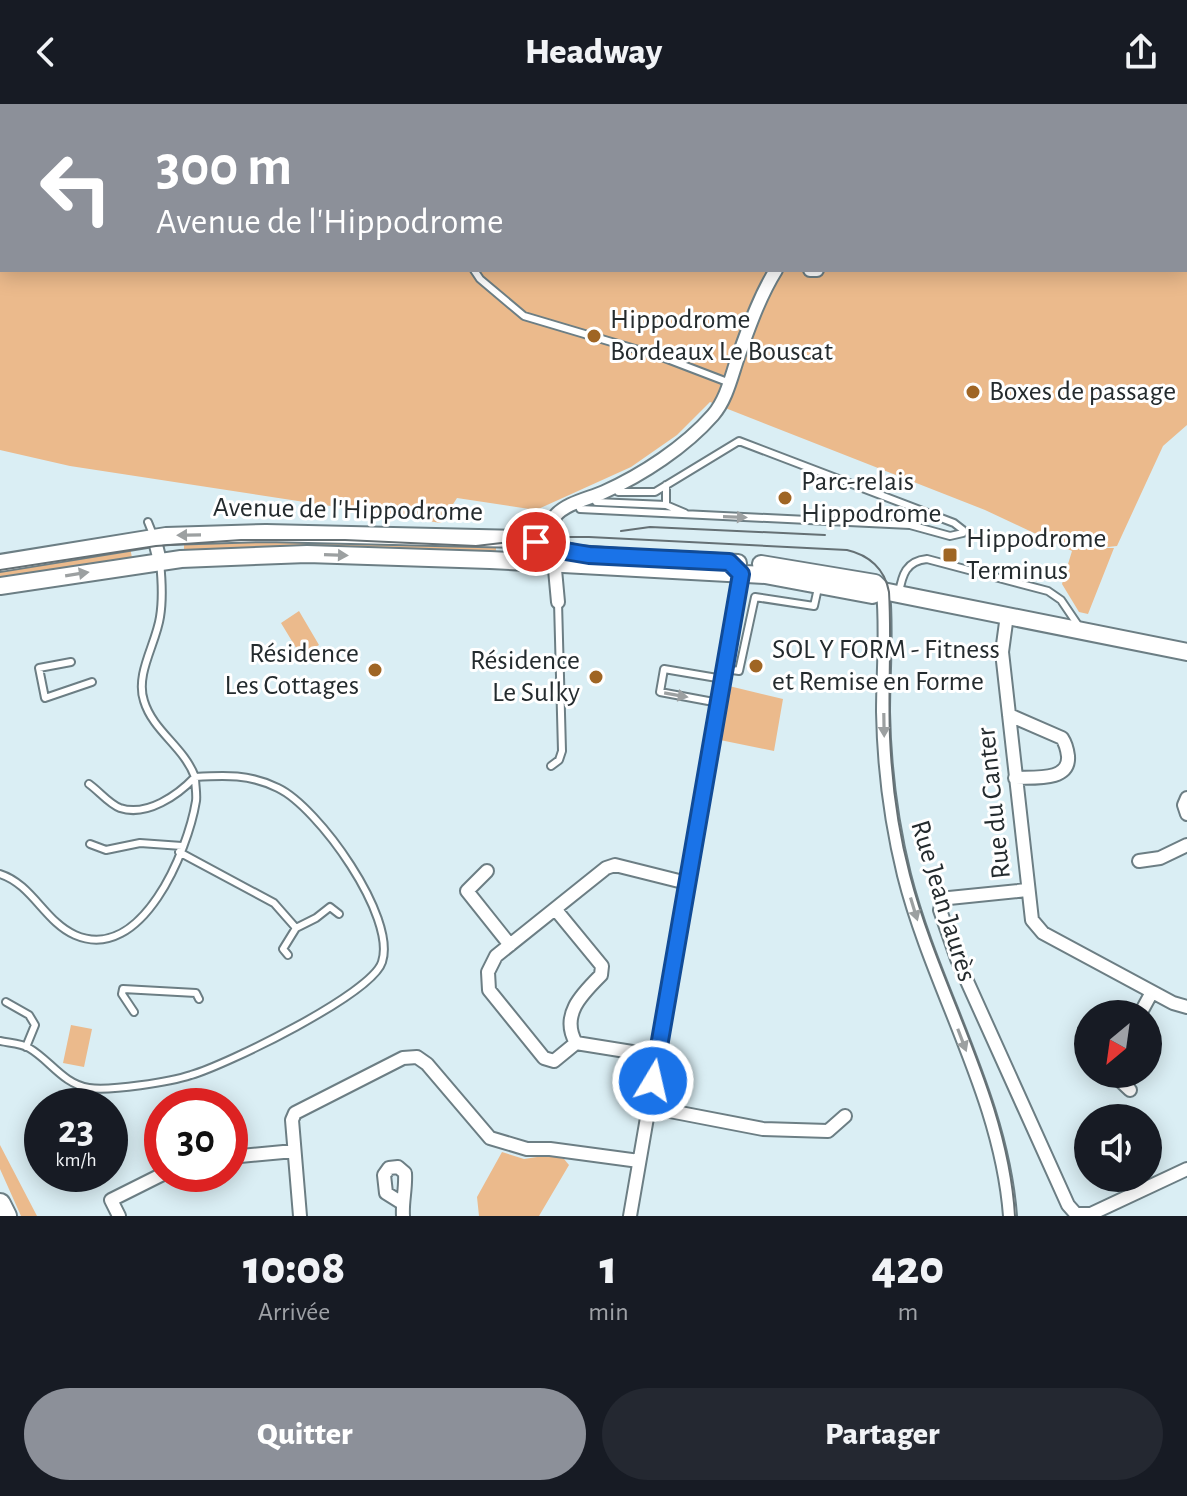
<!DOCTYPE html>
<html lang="fr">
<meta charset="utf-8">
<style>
:root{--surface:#171b24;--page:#242831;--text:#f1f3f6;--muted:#9ea1a6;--accent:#8c9099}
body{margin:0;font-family:"Alegreya Sans",sans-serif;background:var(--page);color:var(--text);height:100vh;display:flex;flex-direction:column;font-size:30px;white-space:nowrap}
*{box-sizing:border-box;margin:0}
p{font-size:26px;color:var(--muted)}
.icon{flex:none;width:44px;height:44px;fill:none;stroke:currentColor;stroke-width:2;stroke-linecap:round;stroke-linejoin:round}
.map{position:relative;height:1112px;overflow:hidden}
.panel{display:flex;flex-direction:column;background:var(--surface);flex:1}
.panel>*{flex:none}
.top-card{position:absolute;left:0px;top:0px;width:1188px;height:168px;box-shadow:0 4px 20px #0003;background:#8c9099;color:#fff;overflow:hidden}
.needle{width:52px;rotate:209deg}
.fabs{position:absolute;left:1074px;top:896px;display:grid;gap:16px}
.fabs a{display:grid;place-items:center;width:88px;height:88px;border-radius:50%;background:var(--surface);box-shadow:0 4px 20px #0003;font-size:40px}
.speed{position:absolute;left:24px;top:984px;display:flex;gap:16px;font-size:40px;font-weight:700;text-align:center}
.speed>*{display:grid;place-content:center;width:104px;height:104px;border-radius:50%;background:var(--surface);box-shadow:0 4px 20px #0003;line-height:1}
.speed small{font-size:20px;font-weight:400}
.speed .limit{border:12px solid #d22;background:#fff;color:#111}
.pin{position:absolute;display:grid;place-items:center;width:68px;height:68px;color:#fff;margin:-34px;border:4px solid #fff;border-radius:50%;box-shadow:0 2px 8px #0007}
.me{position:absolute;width:88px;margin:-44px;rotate:9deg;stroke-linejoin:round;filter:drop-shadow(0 0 6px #0008)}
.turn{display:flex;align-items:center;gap:28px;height:168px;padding:0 24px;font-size:36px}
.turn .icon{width:104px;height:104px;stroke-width:2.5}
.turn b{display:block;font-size:56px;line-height:68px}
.eta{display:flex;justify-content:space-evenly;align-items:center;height:136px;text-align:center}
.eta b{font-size:48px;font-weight:800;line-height:56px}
.cta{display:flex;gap:16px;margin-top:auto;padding:16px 24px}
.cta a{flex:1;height:92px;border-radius:48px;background:var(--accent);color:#fff;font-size:32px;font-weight:800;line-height:92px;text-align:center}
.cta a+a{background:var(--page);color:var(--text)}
header{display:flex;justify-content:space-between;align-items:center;height:104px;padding:0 24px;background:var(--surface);font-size:36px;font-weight:800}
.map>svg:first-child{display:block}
.green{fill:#ebba8c;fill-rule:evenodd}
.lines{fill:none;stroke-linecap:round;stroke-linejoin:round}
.service-casing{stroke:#6c7e84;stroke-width:10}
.minor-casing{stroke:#6c7e84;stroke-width:16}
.tertiary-casing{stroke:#6c7e84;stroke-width:20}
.primary-casing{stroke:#6c7e84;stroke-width:24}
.service{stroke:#fff;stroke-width:6}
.minor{stroke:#fff;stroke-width:12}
.tertiary{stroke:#fff;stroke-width:16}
.primary{stroke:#fff;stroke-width:20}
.tram{stroke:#657074;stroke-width:2}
.oneway{fill:#9ca0a1}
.route-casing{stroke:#114b97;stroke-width:20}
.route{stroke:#1a73e8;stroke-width:14}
.poi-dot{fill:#9f6524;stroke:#fff;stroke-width:3}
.labels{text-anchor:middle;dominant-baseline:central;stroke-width:6;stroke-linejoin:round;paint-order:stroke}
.poi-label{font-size:28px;fill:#242b2e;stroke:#fff;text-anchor:start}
.street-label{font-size:28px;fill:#242b2e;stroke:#fff}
</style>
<header><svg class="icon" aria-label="back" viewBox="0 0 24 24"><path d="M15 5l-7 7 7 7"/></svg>Headway<svg class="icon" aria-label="share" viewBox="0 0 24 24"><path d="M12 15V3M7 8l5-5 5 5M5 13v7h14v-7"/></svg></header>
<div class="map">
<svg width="1187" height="1112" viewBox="0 0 1187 1112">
<rect width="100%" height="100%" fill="#daeef4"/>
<path class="green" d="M 0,0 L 1187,0 L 1187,321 L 1163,342 L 1117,442 L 1099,444 L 1114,444 L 1088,510 L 1079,508 L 1062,480 L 1072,447 L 985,406 L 710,298 L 677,331 L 631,363 L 536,406 L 457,394 L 441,419 L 70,362 L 0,346 ZM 2,2 L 1186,2 L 1186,166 L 2,166 Z
M 226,434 L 496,438 L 496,449 L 281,444 L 184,448 L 184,437 Z
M 130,443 L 132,454 L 0,474 L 0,463 Z
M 299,507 L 319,541 L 301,552 L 281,519 Z
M 729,582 L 783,595 L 774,647 L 720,636 Z
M 71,921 L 92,925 L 84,963 L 63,959 Z
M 0,1041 L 37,1112 L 21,1112 L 0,1065 Z
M 502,1048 L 524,1055 L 550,1051 L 564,1055 L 569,1061 L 539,1112 L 479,1112 L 477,1093 Z"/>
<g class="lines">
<g class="service-casing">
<path id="service" d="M 349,0 L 350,2
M 251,2 L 251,0
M 560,2 L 561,0
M 1004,2 L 1005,0
M 1090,2 L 1094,0
M 474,166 L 480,175 L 524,212 L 662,253 L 730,279
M 594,392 L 596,398 L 666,401 L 685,409
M 578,399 L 580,405 L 910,421 L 950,432 L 963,429 L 963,426 L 954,419 L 739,337 L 655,388 L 618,388 L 616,384
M 666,401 L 666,381
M 148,418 L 154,433
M 899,489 C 902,471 906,457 927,455 L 1048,487 L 1061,496 L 1080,524
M 71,558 L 39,564 L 45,594 L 92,578
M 725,565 L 739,567 L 755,493 L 814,502 L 818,484
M 719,599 L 660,588 L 664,565 L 723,575
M 551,662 L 559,656 L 562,647 L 558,498
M 89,680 C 99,687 109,700 120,704 C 147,713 178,691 195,673
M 90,740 L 106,746 L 140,739 L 182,742
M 179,748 L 274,799 L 296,824 L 283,845 L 288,851
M 0,770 C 32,780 45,818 75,831 C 142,860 188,746 196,697 C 197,690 195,681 195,673
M 296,824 L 316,814 L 330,803 L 339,810
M 6,898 L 29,911 L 35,921 L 26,943
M 134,908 L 122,890 L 123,885 L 196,889 L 199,895
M 0,937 C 9,939 21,939 29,944 C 50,956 63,980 89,984 C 111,987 170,978 191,971 C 226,961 372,890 382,858 C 397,813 318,703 278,684 C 250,670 225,671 195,673 C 184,643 153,627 144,597 C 135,570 156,540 160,513 C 163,495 162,477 160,458"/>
</g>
<g class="minor-casing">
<path id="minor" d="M 810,166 L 817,166
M 154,433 L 160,457
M 883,487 C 887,527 883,568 883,608 C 884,663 891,718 904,771 C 933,886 1001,992 1010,1112
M 558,498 L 552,433 L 555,412 C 566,399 588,395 604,388 C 642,371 685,343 713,311 C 726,296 731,274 737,256 C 748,226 759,193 776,166
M 1007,511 L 1002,548 L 1032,816 L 1043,829 L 1173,899 L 1187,903
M 1009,611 L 1062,634 C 1066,640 1067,644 1068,652 C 1070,678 1033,673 1015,674
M 1187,694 L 1184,701 L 1187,710
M 1139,757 L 1160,754 L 1187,741
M 487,767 L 467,787 L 510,841
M 1027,786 L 949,794 L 942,799 L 940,806 L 957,855 L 1068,1101 L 1076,1110 L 1091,1110 L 1187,1065
M 556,806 L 602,862 L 601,871 C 582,890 560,911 576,939
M 1140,910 L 1152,888
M 657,952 L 576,939 L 554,957 L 544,954 L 489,886 L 488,868 L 496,852 L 606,764 L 615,761 L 687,779
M 1113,970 L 1130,986
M 649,1003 L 763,1025 L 828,1027 L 845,1012
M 230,1053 L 294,1047
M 402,1099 L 386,1089 L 384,1071 L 389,1064 L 398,1063 L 405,1069 C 406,1085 402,1097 403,1112
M 119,1112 L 111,1096 L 163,1070
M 300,1112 L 292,1016 L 295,1009 L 403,954 L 417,953 L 427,960 L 490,1034 L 527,1045 L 550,1045 L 639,1057
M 630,1112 L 741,470"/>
</g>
<g class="tertiary-casing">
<path id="tertiary" d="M 661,455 L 738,459
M 0,459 L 166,432 L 266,429 L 521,435 L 577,450 L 618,453
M 761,460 L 875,479 L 883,487
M 0,482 L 181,455 L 307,450 L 490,456 L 765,471 L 872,491 L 883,487 L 1187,548"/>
</g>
<g class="primary-casing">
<path id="primary" d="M 0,1100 L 6,1112"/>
</g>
<use href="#service" class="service"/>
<use href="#minor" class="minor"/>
<use href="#tertiary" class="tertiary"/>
<use href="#primary" class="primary"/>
<path class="tram" d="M 621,427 L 650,423 L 825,431
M 0,466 L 156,442 L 241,436 L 345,436 L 476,442 L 552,433 L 589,433 L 847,446 C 869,451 885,465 889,488 C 892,536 888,585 890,633 C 892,680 898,726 910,771 C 940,886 1008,992 1015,1112"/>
</g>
<defs><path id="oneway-solid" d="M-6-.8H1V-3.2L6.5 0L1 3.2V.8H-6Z" transform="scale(2)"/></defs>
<g class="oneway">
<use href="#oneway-solid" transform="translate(735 413) rotate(2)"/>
<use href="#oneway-solid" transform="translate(189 431) rotate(179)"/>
<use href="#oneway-solid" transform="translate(336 451) rotate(2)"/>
<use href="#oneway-solid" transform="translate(77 470) rotate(-9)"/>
<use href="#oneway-solid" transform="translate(676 591) rotate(10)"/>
<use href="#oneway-solid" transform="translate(884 621) rotate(89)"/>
<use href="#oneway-solid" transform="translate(914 805) rotate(73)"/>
<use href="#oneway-solid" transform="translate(962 936) rotate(69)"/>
</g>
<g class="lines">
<g class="route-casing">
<path id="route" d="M 536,438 L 565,447 L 589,451 L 729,458 L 741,470 L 653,977"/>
</g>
<use href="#route" class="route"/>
</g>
<g class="poi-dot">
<circle cx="594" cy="232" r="8"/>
<circle cx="973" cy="288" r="8"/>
<circle cx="785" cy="394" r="8"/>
<rect x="942" y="443" width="16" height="16" rx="4"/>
<circle cx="756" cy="562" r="8"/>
<circle cx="375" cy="566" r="8"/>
<circle cx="596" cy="573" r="8"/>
</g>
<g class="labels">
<g class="poi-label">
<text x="610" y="216">Hippodrome<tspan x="610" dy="32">Bordeaux Le Bouscat</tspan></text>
<text x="989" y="288">Boxes de passage</text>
<text x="801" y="378">Parc-relais<tspan x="801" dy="32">Hippodrome</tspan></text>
<text x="966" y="435">Hippodrome<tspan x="966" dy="32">Terminus</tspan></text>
<text x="772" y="546">SOL Y FORM - Fitness<tspan x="772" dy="32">et Remise en Forme</tspan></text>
<text x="359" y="550" text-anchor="end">Résidence<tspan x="359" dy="32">Les Cottages</tspan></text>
<text x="580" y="557" text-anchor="end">Résidence<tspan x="580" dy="32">Le Sulky</tspan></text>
</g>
<g class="street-label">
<text transform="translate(348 406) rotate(1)">Avenue de l'Hippodrome</text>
<text transform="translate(994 699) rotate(-96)">Rue du Canter</text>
<text transform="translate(943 797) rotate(73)">Rue Jean Jaurès</text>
</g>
</g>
</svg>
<div class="fabs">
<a><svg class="needle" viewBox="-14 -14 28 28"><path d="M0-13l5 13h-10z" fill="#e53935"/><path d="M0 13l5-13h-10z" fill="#9ea1a6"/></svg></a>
<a><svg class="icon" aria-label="sound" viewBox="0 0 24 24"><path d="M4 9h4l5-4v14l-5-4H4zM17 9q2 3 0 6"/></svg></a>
</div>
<div class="speed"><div>23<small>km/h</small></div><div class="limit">30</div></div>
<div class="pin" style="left:536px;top:438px;background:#d93025"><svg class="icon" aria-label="arrive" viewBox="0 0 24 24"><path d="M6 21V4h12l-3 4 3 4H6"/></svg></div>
<svg class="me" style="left:653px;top:977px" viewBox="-20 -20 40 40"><circle r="17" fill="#1a73e8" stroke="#fff" stroke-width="3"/><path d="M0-11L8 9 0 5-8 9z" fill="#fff"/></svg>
<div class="top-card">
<div class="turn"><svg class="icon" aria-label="left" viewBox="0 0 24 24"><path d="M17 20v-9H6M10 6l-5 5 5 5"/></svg><div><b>300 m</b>Avenue de l'Hippodrome</div></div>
</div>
</div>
<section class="panel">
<div class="eta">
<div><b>10:08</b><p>Arrivée</p></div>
<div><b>1</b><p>min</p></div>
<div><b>420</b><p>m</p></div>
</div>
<div class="cta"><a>Quitter</a><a>Partager</a></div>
</section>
